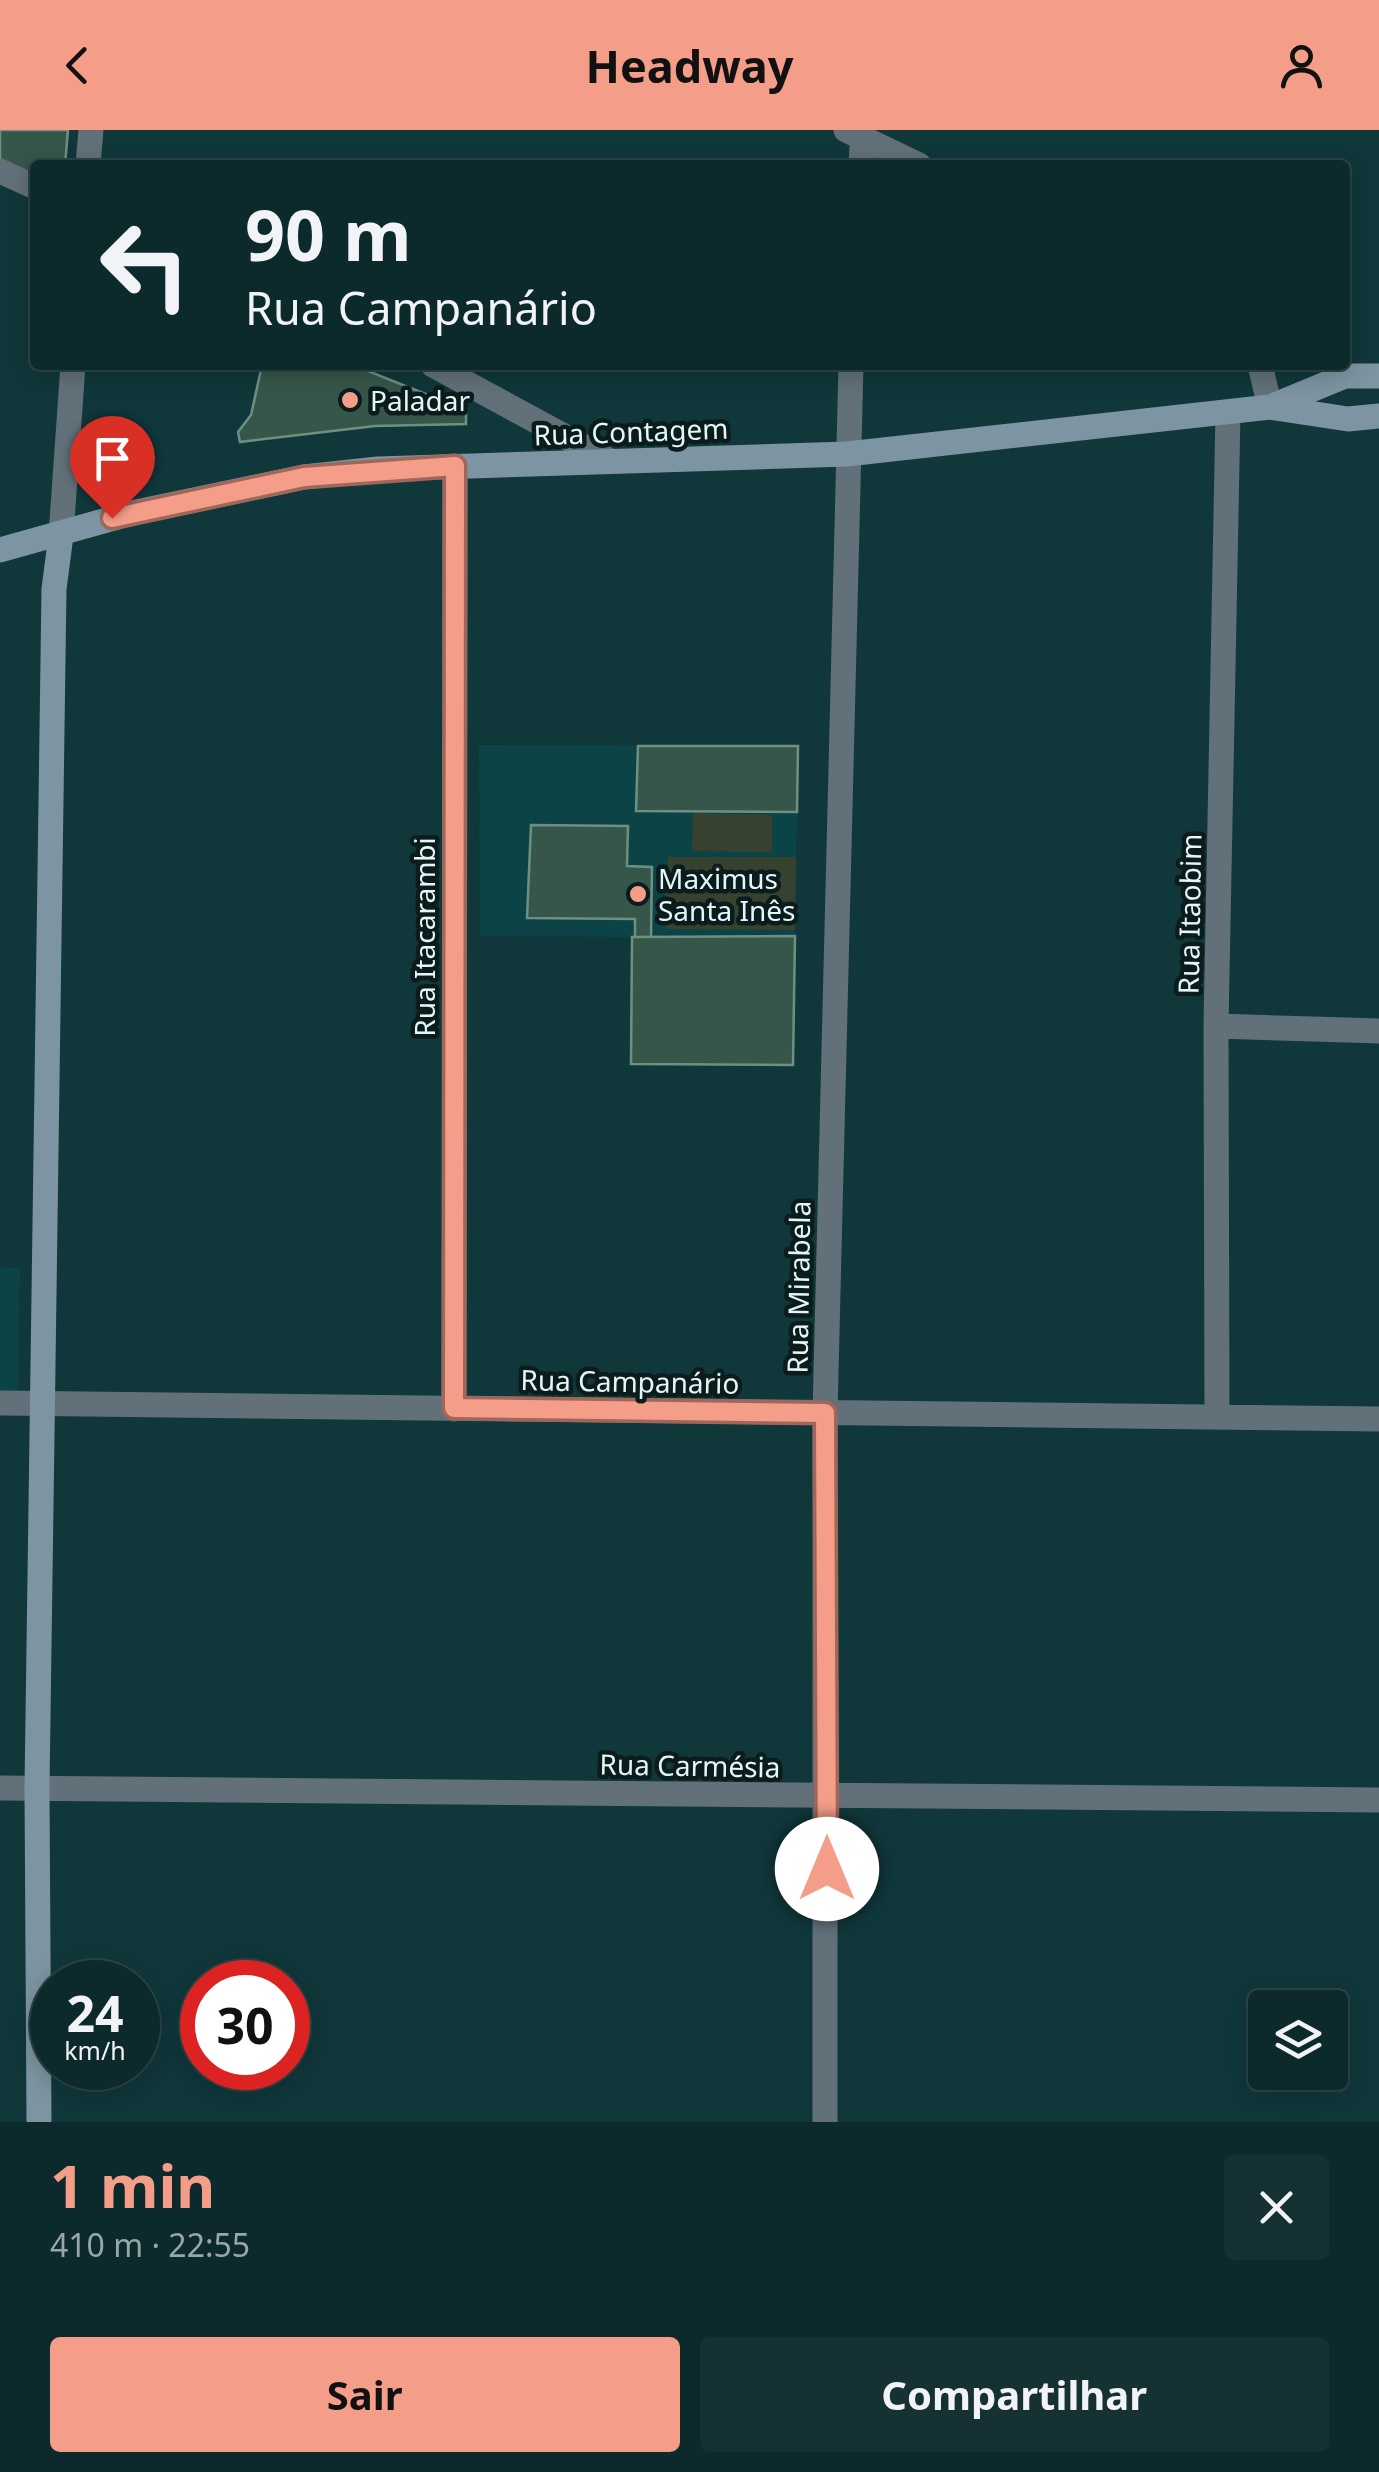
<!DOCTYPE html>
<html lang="pt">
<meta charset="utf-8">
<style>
:root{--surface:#0c292c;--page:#153134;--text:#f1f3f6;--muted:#9aa6a9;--line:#2c4548;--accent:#f49e8a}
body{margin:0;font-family:"Noto Sans",sans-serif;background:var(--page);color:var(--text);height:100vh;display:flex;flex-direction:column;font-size:38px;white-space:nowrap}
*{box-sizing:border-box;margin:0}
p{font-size:32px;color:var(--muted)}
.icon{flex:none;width:55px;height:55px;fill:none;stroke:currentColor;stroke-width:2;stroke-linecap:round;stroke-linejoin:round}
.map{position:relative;height:1992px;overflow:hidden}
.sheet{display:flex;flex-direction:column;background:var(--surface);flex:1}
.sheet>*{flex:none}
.banner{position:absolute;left:30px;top:30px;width:1320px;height:210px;border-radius:10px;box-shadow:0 5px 25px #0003,0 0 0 2px var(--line);background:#0c292c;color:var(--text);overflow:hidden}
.fabs{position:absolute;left:1248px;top:1860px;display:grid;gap:20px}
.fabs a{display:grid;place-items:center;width:100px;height:100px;border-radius:10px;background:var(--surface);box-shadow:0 5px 25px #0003,0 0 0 2px var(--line);font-size:50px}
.speed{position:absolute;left:30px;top:1830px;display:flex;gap:20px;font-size:50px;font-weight:700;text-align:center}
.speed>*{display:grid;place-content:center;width:130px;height:130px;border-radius:50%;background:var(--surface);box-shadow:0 5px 25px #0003,0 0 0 2px var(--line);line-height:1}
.speed small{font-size:25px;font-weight:400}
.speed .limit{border:15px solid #d22;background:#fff;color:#111}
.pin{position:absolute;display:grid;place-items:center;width:85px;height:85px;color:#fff;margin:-102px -42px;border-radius:50% 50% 50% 0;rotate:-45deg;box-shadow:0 0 10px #0007}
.pin .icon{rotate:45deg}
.me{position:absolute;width:110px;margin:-55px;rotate:0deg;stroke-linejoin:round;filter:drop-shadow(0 0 8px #0008)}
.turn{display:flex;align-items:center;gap:35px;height:210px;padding:0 50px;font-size:45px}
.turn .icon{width:130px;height:130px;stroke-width:2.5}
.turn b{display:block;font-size:70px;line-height:85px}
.round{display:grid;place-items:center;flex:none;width:105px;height:105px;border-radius:10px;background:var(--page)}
.head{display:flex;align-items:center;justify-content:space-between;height:170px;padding:0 50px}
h1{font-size:60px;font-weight:700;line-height:75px;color:var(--accent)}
.primary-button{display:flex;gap:20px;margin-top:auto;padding:20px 50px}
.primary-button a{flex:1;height:115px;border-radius:10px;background:var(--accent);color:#111;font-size:40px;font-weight:700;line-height:115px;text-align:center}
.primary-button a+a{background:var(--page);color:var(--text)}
header{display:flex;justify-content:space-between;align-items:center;height:130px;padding:0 50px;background:var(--accent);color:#111;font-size:45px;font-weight:700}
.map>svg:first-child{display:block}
.built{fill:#0c4346}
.green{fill:#374130}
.building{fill:#365649;stroke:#6e9082;stroke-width:2.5}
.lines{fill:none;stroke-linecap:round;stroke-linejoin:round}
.street{stroke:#627079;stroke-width:25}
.secondary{stroke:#7d94a2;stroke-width:25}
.route-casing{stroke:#9f675a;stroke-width:25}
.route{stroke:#f49e8a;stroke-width:18}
.poi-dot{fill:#f49e8a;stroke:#0c1c1d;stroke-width:4}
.labels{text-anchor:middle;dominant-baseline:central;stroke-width:9;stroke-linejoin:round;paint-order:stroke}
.poi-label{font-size:28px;fill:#e2f7f8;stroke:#0c1c1d;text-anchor:start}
.street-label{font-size:28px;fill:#e2f7f8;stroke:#0c1c1d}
</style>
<header><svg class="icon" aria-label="back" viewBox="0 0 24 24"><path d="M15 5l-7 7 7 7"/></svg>Headway<svg class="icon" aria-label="person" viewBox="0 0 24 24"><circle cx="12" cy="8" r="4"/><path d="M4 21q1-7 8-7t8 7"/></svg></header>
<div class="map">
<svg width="1379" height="1992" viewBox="0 0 1379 1992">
<rect width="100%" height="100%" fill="#10373a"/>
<path class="built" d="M 479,615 L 798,616 L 793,935 L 631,934 L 632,807 L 480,806 Z
M 0,1137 L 20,1138 L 18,1274 L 0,1272 Z"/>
<path class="green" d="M 693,683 L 772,685 L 772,722 L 692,721 Z
M 668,727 L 796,727 L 795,800 L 666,799 Z"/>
<path class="building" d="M 0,0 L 68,0 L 65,35 L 35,35 L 35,47 L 0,29 Z
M 262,235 L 353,235 L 466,280 L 466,294 L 375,296 L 240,312 L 238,302 L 251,285 Z
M 638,616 L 798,616 L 797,682 L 636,681 Z
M 531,695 L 628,696 L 627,736 L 652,737 L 651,807 L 635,807 L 635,789 L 527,788 Z
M 795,806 L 793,935 L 631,934 L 632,807 Z"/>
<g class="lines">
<path class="street" d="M 846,0 L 919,35
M 88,35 L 91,0
M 861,35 L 863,0
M 0,41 L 35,57
M 433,235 L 610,331
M 1260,235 L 1270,277
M 61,405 L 73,235
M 1216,896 L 1379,901
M 0,1273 L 1379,1289
M 454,1279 L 455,336
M 1217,1287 L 1216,896 L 1228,282
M 0,1658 L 1379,1670
M 825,1992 L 825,1283 L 851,235"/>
<path class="secondary" d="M 1270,277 L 1345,246 L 1379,246
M 0,420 L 132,383 L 304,347 L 378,339 L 847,324 L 1270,277 L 1348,289 L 1379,286
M 39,1992 L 37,1658 L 54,459 L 61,405"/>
</g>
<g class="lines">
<g class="route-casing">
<path id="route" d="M 112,388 L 304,347 L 455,336 L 454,1278 L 825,1283 L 827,1739"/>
</g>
<use href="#route" class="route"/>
</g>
<g class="poi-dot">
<circle cx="350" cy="270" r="10"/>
<circle cx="638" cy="764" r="10"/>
</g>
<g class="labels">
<g class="poi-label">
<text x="370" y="270">Paladar</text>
<text x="658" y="748">Maximus<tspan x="658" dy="32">Santa Inês</tspan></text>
</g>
<g class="street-label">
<text transform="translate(631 301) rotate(-2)">Rua Contagem</text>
<text transform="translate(1189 784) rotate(-89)">Rua Itaobim</text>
<text transform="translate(424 807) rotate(-90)">Rua Itacarambi</text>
<text transform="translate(798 1157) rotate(-89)">Rua Mirabela</text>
<text transform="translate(630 1251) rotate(1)">Rua Campanário</text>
<text transform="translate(690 1635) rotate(1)">Rua Carmésia</text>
</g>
</g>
</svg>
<div class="fabs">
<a><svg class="icon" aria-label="layers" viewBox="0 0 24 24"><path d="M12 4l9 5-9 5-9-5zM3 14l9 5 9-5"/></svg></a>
</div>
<div class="speed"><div>24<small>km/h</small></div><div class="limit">30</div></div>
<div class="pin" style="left:112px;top:388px;background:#d93025"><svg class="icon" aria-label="arrive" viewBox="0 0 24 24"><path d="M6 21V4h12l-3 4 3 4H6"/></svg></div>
<svg class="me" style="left:827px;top:1739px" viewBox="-20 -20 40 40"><circle r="19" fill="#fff"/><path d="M0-13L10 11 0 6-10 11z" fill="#f49e8a"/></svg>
<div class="banner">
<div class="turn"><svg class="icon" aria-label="left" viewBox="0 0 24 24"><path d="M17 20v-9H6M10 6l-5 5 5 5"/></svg><div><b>90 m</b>Rua Campanário</div></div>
</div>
</div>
<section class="sheet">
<div class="head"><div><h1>1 min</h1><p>410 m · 22:55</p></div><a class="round"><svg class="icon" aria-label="close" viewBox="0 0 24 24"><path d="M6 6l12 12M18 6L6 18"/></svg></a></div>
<div class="primary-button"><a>Sair</a><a>Compartilhar</a></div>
</section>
